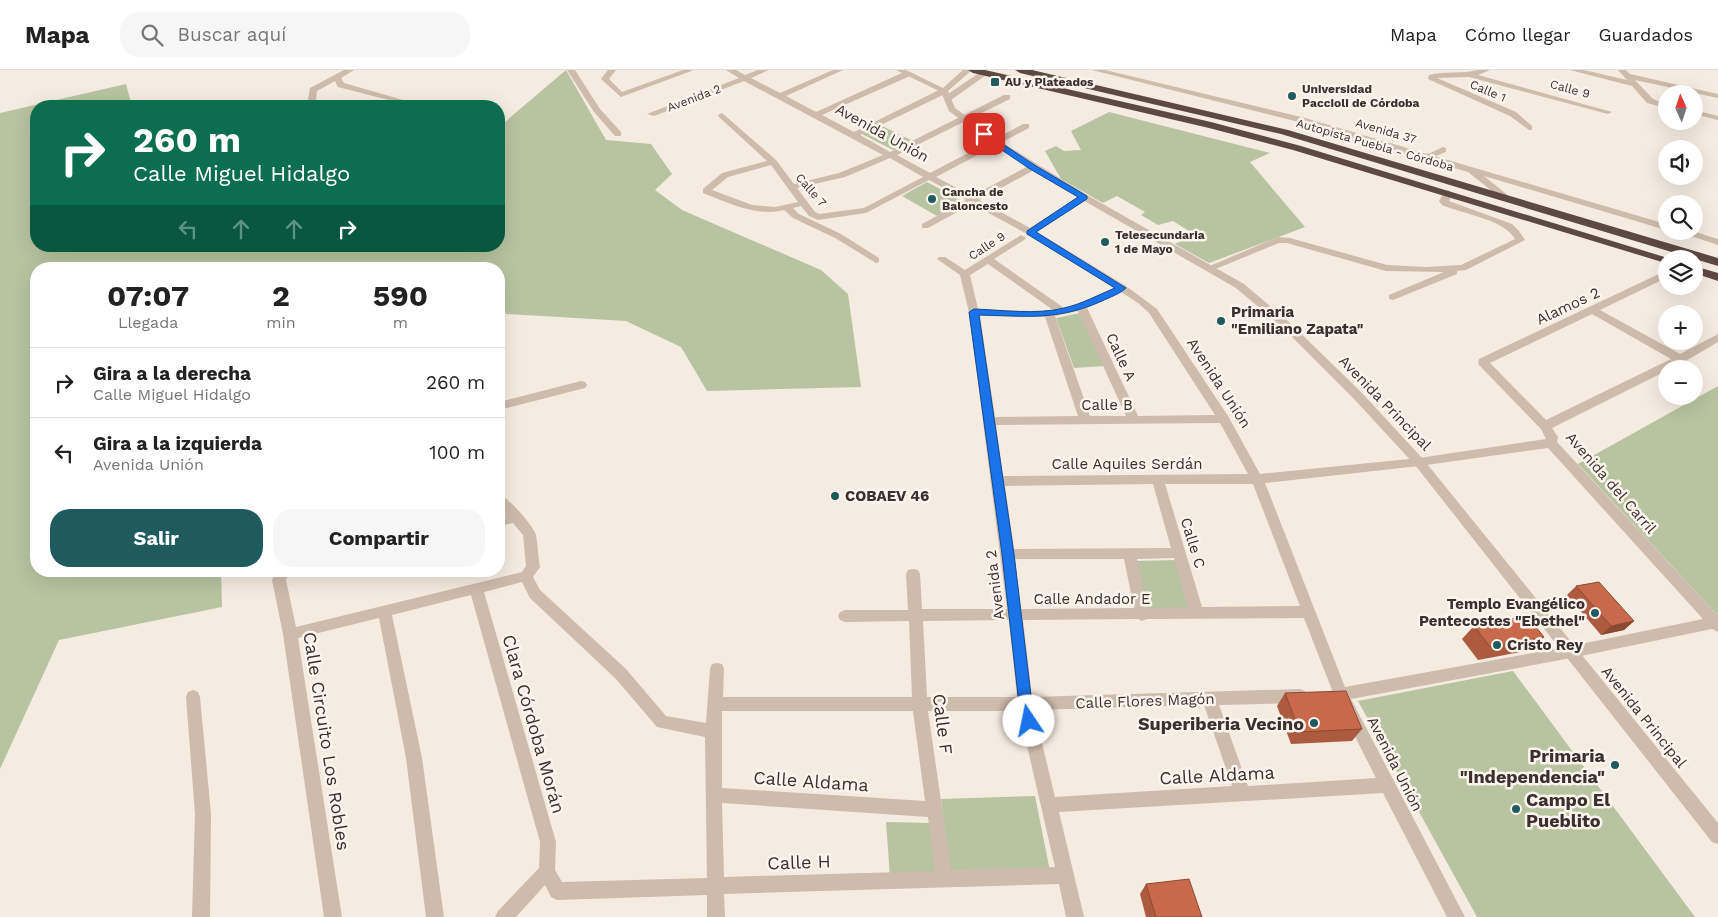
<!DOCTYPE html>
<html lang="es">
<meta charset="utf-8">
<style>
:root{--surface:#fff;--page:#f6f6f6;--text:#222;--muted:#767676;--line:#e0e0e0;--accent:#1f5a5e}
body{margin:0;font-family:"Work Sans",sans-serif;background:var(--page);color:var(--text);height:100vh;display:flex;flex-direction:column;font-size:19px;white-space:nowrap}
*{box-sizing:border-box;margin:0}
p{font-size:16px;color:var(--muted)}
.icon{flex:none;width:28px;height:28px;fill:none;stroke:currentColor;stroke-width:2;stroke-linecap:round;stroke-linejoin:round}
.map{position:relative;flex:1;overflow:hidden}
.drawer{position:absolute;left:30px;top:192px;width:475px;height:315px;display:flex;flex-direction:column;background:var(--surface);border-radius:20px;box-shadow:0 5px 20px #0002}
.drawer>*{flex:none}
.guide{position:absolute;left:30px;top:30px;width:475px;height:152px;border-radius:20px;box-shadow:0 5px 20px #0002;background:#0b6e4f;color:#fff;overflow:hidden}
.needle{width:32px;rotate:357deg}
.controls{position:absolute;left:1658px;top:15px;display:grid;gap:10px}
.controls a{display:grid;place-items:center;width:45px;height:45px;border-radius:50%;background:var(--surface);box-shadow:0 5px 20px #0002;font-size:25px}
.pin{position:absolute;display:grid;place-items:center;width:42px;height:42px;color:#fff;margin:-21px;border-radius:10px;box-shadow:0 2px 8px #0006}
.me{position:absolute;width:55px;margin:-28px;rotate:349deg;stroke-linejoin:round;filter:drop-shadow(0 0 4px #0008)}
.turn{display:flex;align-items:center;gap:18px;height:105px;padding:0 20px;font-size:22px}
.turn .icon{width:65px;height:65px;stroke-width:2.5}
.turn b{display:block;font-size:35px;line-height:42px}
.lanes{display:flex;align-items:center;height:48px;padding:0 20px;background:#0003;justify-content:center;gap:25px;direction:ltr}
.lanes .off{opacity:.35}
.eta{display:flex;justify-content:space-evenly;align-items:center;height:85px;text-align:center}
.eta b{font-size:30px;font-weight:700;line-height:35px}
.button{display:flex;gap:10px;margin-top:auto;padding:10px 20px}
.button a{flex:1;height:58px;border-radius:20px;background:var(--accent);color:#fff;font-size:20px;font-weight:700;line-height:58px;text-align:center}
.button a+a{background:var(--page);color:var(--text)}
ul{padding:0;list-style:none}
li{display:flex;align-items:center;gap:15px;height:70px;padding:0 20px;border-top:1px solid var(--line)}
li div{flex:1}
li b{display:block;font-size:19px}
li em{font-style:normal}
header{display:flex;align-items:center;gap:30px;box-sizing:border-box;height:70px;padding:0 25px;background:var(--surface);border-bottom:1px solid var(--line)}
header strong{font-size:24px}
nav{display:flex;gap:28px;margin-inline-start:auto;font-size:18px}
.search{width:350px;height:45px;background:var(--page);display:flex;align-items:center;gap:12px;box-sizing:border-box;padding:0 18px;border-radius:20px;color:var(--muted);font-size:19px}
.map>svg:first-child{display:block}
.green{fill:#b8c4a0}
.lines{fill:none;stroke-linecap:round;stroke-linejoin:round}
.minor{fill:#cdbbac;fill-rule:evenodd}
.tertiary{fill:#cdbbac;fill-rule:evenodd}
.motorway{fill:#5c4a42;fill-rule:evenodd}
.wall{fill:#ac5a40}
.shaded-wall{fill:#8c4a34}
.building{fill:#c8694b;stroke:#8c4a34}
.route{fill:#1a73e8;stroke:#114b97}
.poi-dot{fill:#1f5a5e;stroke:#fbf5ee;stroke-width:2}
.labels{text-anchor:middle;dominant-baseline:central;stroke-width:5;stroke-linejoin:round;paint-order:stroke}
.far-poi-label{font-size:12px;font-weight:bold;fill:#3b302b;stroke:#fbf5ee;text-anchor:start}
.far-street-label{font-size:12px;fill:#3b302b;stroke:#fbf5ee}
.street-label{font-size:15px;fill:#3b302b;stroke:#fbf5ee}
.poi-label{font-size:15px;font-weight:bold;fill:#3b302b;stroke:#fbf5ee;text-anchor:start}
.near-poi-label{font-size:18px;font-weight:bold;fill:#3b302b;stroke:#fbf5ee;text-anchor:end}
.near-street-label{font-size:18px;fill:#3b302b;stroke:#fbf5ee}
</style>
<header>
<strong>Mapa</strong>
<div class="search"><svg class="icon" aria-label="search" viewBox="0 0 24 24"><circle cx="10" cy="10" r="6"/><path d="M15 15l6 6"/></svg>Buscar aquí</div>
<nav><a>Mapa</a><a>Cómo llegar</a><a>Guardados</a></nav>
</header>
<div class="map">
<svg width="1718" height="847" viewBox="0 0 1718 847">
<rect width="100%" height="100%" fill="#f4ebe1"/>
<path class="green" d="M 566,0 L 606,70 L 651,74 L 672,104 L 655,120 L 682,140 L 821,200 L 848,224 L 861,317 L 707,321 L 681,277 L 626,251 L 507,244 L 499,240 L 499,199 L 36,199 L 36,501 L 221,501 L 222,537 L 59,570 L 0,699 L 0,43 L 126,14 L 132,36 L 36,36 L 36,176 L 499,176 L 499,57 Z
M 1109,42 L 1270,83 L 1250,92 L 1305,157 L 1209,193 L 1175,174 L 1194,164 L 1173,151 L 1158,155 L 1141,145 L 1145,142 L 1117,126 L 1103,133 L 1061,109 L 1045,81 L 1056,76 L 1064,81 L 1081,80 L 1071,61 Z
M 880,55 L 911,70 L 893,80 L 862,64 Z
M 927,112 L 963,131 L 937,146 L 902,126 Z
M 1080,243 L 1104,296 L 1074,298 L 1056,248 Z
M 1718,316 L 1718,546 L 1578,394 Z
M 1176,490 L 1190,540 L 1147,540 L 1134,491 Z
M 1513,601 L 1516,605 L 1695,847 L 1477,847 L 1358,631 Z
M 1035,726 L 1050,801 L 950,805 L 941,729 Z
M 886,752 L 932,753 L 939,805 L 890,807 Z"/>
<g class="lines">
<path class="minor" d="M 344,0 L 354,0 L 341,8 L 344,13 L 424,36 L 412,36 L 338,17 L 335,11 L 317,21 L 316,29 L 321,36 L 313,36 L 308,29 L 310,18 Z
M 567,0 L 575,0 L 600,39 L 621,62 L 621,66 L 615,66 L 594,42 Z
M 608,0 L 616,0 L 609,9 L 622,22 L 683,0 L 694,0 L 621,27 L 601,9 Z
M 726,0 L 736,0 L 745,5 L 758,0 L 769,0 L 751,8 L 780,23 L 833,0 L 843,0 L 786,26 L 816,42 L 904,2 L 910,2 L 910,6 L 822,45 L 854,62 L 941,19 L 947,19 L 947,23 L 860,65 L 890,82 L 1004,25 L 1010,25 L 1010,29 L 897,85 L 930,103 L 1023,54 L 1029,54 L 1029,58 L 936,107 L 972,126 L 1030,95 L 1036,95 L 1036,99 L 979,130 L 1030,158 L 1081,125 L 1087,125 L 1087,129 L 1037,162 L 1126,216 L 1157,239 L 1228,346 L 1260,404 L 1419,388 L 1546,369 L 1541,359 L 1479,295 L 1478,292 L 1479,289 L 1661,203 L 1666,202 L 1666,208 L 1600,240 L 1680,284 L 1718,264 L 1718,272 L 1684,292 L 1552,358 L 1558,367 L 1557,372 L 1718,546 L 1718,562 L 1712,559 L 1571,588 L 1351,629 L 1465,847 L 1447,847 L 1383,723 L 1059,742 L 1084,847 L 1066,847 L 1059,814 L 724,824 L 725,847 L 707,847 L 707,825 L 557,830 L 551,827 L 545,815 L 516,847 L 495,847 L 498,841 L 539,798 L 540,772 L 471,525 L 392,545 L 422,688 L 444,847 L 426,847 L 406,688 L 379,548 L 298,568 L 342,847 L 324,847 L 283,564 L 272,510 L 276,501 L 290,501 L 286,510 L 296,557 L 522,502 L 526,496 L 523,465 L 513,453 L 499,456 L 499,446 L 506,444 L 499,437 L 499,424 C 508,427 533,455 536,465 C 538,475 538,487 540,497 L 533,507 L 540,520 L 626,599 L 666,646 L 706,653 L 710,599 L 712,594 L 717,593 L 722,594 L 724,599 L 723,627 L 912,627 L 909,551 L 845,552 L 840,550 L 838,546 L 840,542 L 845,540 L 908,540 L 906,504 L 908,500 L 913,499 L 918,500 L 920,504 L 922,539 L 1007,539 L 969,242 L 960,205 L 937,189 L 939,187 L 945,187 L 965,200 L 1021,165 L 1026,168 L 1024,170 L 994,189 L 1064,238 L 1082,232 L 1114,218 L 1027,164 L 972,134 L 928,158 L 922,158 L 922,154 L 966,130 L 929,110 L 866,143 L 818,150 L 809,146 L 801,136 L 793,138 L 799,144 L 841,164 L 879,188 L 879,192 L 876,193 L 835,168 L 793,148 L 784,140 C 756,147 729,133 703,123 L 703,119 L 722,103 L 767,91 L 719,47 L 718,45 L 722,43 L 776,90 L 794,114 L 839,103 L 883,85 L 744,11 L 654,46 L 647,44 L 739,8 ZM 890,88 L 923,107 L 864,138 L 819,144 L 815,142 L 797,118 L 845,107 ZM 771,95 L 798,132 L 775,137 L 752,135 L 712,120 L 728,107 ZM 988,194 L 1053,240 L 1031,241 L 978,239 L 970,205 ZM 1121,222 L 1138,233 L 1149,243 L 1215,345 L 1138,346 L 1087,238 ZM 1078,241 L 1126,346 L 1090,346 L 1055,246 ZM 1592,244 L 1671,289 L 1546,350 L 1490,293 ZM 980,246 L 1045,247 L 1078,346 L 995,347 ZM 1220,353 L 1248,404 L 1003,406 L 996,355 ZM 1548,378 L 1703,549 L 1571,576 L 1345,617 L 1265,413 L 1419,396 ZM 1153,414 L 1171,478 L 1014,479 L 1005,416 ZM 1165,414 L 1253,414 L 1300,536 L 1202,537 ZM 1174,488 L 1188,537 L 1147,538 L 1137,489 ZM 1015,489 L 1124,489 L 1134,538 L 1021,539 ZM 522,512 L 530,528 L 616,609 L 657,657 L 705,667 L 707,808 L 562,812 L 555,800 L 556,772 L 484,522 ZM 1304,548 L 1332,620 L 1328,625 L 1330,630 L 1337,631 L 1376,708 L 1248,716 L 1219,635 L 1300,633 L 1305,631 L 1307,626 L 1305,621 L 1300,619 L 1032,627 L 1023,550 L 1138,549 L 1142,551 L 1147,549 ZM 1009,550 L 1017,627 L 927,627 L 923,551 ZM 1204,635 L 1232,716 L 1055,727 L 1034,640 ZM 722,641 L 913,641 L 925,731 L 722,718 ZM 928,641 L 1019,641 L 1055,797 L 951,800 ZM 722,733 L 928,747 L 935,801 L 724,807 Z
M 1478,0 L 1490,0 L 1478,5 L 1612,42 L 1608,44 L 1469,7 L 1437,8 L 1516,42 L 1532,56 L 1532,60 L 1529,60 L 1510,46 L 1428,9 L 1429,5 C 1445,1 1462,4 1478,0 Z
M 1570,0 L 1584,0 L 1627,10 L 1618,0 L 1626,0 L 1630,4 L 1718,24 L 1718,28 L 1635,10 L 1653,29 L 1666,34 L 1666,38 L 1647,33 L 1632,16 Z
M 982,1 L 989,3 L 951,30 L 945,30 L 945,26 Z
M 1694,40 L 1718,46 L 1718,50 L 1694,44 Z
M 1443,77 L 1446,78 L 1446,82 L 1428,89 L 1424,86 Z
M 1448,120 L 1452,123 L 1449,131 L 1512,154 L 1519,161 L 1525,170 L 1466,200 L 1457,201 L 1457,204 L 1393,230 L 1389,229 L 1389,225 L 1444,202 L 1386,201 L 1287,173 L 1279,173 L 1213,200 L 1207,200 L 1205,198 L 1278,167 L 1290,168 L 1387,195 L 1426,197 L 1461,195 L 1515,169 C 1504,149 1462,144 1442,135 L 1439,131 L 1445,121 Z
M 581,311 L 585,312 L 587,315 L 585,318 L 499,340 L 499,332 Z
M 193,620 L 198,622 L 200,627 L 211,744 L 210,847 L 192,847 L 195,744 L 186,627 L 188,622 Z"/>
<path class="tertiary" d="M 896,0 L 906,0 L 943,18 L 963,0 L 972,0 L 948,21 L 955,38 L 998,70 L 1087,125 L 1244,214 L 1289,252 L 1362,323 L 1423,389 L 1718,753 L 1718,774 L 1712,772 L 1415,395 L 1354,329 L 1281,256 L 1236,218 L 1081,129 L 992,74 L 949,41 L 941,22 Z
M 1092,0 L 1105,0 L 1305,48 L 1666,154 L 1666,160 L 1484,106 L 1510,127 L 1508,129 L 1502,129 L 1468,102 L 1299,52 Z
M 1676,161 L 1692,161 L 1718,169 L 1718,175 Z"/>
<path class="motorway" d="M 968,0 L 985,0 L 1211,52 L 1301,76 L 1671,189 L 1666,189 L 1666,193 L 1662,192 L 1293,80 L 1209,58 L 973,3 Z
M 1015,0 L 1032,0 L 1288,60 L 1718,188 L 1718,196 L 1281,64 L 1020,3 Z
M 1694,196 L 1718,203 L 1718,211 L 1694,203 Z"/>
</g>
<path class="wall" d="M 1576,516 L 1634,551 L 1624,560 L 1601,565 L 1567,525 Z
M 1474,556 L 1544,567 L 1531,580 L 1478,590 L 1462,569 Z
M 1285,623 L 1362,659 L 1352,671 L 1291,674 L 1277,636 Z
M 1146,814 L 1202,847 L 1146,847 L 1140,824 Z"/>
<path class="shaded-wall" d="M 1634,551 L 1624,560 L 1601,565 L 1611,556 Z"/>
<path class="building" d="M 1599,512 L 1634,551 L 1611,556 L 1576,516 Z
M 1527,546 L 1544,567 L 1490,577 L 1474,556 Z
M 1346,621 L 1362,659 L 1300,662 L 1285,623 Z
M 1189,809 L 1202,847 L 1156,847 L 1146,814 Z"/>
<path class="route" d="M 981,63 L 986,63 L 1036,96 L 1087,126 L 1087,129 L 1036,162 L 1126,218 C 1120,224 1110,227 1102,231 C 1057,251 1027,246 979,245 L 1014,484 L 1032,634 L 1036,651 L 1034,656 L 1029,658 L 1024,656 L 1019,634 L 1002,484 L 969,242 L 974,239 C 1003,240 1036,245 1064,238 C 1082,234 1098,225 1115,218 L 1027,164 L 1027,161 L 1078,127 L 1030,99 L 981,66 Z"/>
<g class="poi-dot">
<rect x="990" y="7" width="10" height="10" rx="2.5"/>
<circle cx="1292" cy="26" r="5"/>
<circle cx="932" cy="129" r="5"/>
<circle cx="1105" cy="172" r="5"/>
<circle cx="1221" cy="251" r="5"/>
<circle cx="835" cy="426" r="5"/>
<circle cx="1595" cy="543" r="5"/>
<circle cx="1497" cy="575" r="5"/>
<circle cx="1314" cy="653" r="5"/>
<circle cx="1615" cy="695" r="5"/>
<circle cx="1516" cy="739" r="5"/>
</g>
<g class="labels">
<g class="far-poi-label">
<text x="1005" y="12">AU y Plateados</text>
<text x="1302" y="19">Universidad<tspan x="1302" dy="14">Paccioli de Córdoba</tspan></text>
<text x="942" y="122">Cancha de<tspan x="942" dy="14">Baloncesto</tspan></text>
<text x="1115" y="165">Telesecundaria<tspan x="1115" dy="14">1 de Mayo</tspan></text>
</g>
<g class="far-street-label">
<text transform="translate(1570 19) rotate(15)">Calle 9</text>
<text transform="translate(1488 21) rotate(23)">Calle 1</text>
<text transform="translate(694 28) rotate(-21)">Avenida 2</text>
<text transform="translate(1386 61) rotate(16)">Avenida 37</text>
<text transform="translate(1375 75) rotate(16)">Autopista Puebla - Córdoba</text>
<text transform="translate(811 120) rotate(49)">Calle 7</text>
<text transform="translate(987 176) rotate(-33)">Calle 9</text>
</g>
<g class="street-label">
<text transform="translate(882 63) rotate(29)">Avenida Unión</text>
<text transform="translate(1568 236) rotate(-25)">Alamos 2</text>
<text transform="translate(1121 287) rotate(65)">Calle A</text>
<text transform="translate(1219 313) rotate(57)">Avenida Unión</text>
<text transform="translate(1385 333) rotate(46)">Avenida Principal</text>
<text x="1107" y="335">Calle B</text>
<text x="1127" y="394">Calle Aquiles Serdán</text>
<text transform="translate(1611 413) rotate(49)">Avenida del Carril</text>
<text transform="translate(1193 473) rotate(73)">Calle C</text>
<text transform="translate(995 515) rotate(-97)">Avenida 2</text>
<text x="1092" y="529">Calle Andador E</text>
<text transform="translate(1145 631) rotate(-2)">Calle Flores Magón</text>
<text transform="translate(1644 647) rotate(51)">Avenida Principal</text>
<text transform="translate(1395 694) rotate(63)">Avenida Unión</text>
</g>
<g class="poi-label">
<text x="1231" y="242">Primaria<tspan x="1231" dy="17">"Emiliano Zapata"</tspan></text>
<text x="845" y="426">COBAEV 46</text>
<text x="1585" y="534" text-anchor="end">Templo Evangélico<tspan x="1585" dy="17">Pentecostes "Ebethel"</tspan></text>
<text x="1507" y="575">Cristo Rey</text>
</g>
<g class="near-poi-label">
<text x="1304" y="653">Superiberia Vecino</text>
<text x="1605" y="685">Primaria<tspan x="1605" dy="21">"Independencia"</tspan></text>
<text x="1526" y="729" text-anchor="start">Campo El<tspan x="1526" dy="21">Pueblito</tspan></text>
</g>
<g class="near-street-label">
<text transform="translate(534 654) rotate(74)">Clara Córdoba Morán</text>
<text transform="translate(943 654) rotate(83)">Calle F</text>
<text transform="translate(327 671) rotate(81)">Calle Circuito Los Robles</text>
<text transform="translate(1217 705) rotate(-3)">Calle Aldama</text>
<text transform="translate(811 711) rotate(4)">Calle Aldama</text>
<text transform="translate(799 792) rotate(-2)">Calle H</text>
</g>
</g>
</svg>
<div class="controls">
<a><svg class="needle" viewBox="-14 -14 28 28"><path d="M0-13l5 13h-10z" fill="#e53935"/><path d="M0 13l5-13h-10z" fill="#767676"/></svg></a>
<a><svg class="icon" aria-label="sound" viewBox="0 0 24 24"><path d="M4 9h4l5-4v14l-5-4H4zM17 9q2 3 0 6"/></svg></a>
<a><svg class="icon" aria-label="search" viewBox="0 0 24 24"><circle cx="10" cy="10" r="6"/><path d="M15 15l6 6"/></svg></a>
<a><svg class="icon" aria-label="layers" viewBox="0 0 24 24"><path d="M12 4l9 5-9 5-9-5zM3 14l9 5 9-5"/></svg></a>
<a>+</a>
<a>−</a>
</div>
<div class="pin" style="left:984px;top:64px;background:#d93025"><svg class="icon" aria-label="arrive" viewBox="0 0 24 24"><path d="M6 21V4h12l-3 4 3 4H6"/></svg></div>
<svg class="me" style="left:1029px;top:651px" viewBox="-20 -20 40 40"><circle r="19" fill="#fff"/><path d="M0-13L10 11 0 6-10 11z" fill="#1a73e8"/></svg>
<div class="guide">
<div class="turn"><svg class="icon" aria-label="right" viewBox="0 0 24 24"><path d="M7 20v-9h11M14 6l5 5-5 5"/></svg><div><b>260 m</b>Calle Miguel Hidalgo</div></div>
<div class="lanes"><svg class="icon off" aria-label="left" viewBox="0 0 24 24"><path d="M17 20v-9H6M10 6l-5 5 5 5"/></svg><svg class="icon off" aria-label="ahead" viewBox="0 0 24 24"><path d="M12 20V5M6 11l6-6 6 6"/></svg><svg class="icon off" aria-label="ahead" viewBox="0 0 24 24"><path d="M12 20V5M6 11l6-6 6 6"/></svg><svg class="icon" aria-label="right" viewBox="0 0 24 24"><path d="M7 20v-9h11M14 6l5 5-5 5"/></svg></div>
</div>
<section class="drawer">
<div class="eta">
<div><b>07:07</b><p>Llegada</p></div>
<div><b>2</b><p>min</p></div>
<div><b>590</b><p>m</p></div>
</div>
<ul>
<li><svg class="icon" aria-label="right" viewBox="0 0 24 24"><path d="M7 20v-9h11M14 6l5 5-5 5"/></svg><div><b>Gira a la derecha</b><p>Calle Miguel Hidalgo</p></div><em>260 m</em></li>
<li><svg class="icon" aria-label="left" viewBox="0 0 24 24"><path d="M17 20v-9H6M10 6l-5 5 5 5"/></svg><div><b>Gira a la izquierda</b><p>Avenida Unión</p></div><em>100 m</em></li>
</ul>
<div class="button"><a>Salir</a><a>Compartir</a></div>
</section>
</div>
